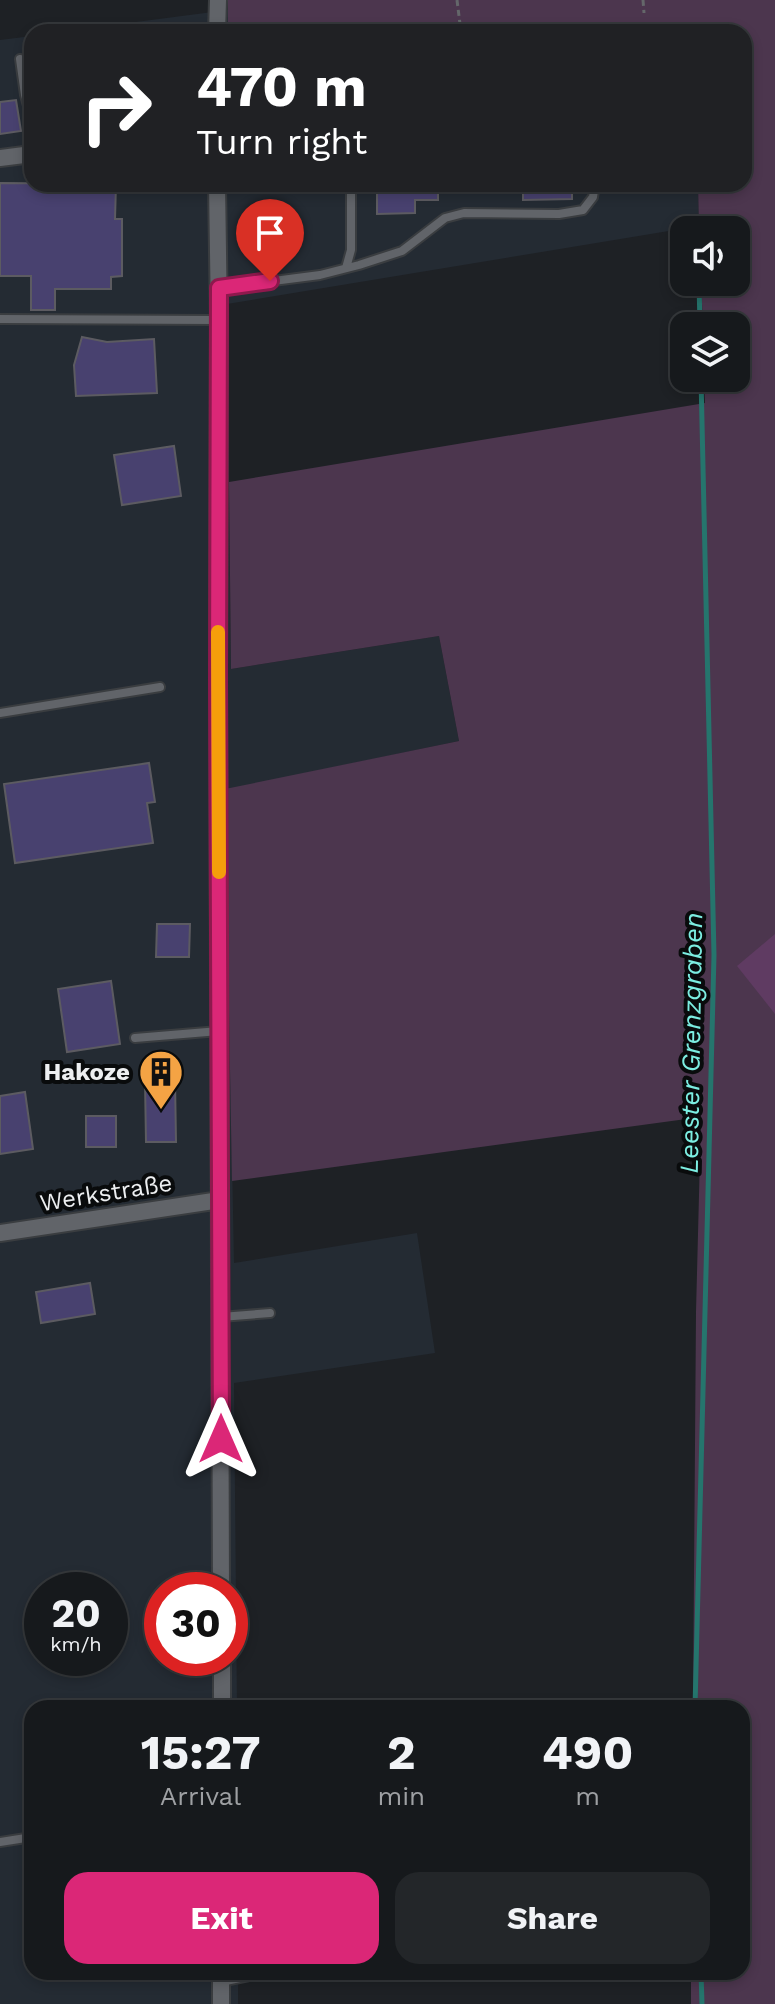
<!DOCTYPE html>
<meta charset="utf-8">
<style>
:root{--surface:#16191c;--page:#232629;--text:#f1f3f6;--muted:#9ea0a3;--line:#35383b;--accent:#db2777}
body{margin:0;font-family:"Work Sans",sans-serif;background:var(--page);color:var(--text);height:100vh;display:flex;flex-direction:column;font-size:30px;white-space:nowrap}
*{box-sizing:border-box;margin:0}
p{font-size:26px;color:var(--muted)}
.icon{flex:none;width:44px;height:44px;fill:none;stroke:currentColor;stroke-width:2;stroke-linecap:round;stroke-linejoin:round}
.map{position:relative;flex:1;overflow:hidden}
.details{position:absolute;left:24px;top:1700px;width:726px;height:280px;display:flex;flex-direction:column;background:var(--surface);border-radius:24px;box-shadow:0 4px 12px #0003,0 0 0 2px var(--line)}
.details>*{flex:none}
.hud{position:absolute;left:24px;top:24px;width:728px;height:168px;border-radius:24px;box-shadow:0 4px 12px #0003,0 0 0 2px var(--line);background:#202124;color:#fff;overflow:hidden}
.tools{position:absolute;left:670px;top:216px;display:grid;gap:16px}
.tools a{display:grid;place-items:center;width:80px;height:80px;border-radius:16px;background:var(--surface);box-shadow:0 4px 12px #0003,0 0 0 2px var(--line);font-size:40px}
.speed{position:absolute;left:24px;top:1572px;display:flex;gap:16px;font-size:40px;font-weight:700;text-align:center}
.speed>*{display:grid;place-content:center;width:104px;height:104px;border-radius:50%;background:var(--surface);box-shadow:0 4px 12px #0003,0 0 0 2px var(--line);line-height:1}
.speed small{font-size:20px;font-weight:400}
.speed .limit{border:12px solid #d22;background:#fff;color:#111}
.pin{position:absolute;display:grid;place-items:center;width:68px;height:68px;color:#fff;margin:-82px -34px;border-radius:50% 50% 50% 0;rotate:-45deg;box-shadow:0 0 8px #0007}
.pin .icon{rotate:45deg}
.me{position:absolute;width:88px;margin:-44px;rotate:0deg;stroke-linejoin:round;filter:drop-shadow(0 0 6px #0008)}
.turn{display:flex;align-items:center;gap:28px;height:168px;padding:0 40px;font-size:36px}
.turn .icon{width:104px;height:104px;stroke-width:2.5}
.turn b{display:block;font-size:56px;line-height:68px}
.eta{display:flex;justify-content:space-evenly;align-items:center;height:136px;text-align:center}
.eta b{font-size:48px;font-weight:700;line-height:56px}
.primary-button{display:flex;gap:16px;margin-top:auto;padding:16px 40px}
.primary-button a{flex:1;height:92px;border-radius:24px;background:var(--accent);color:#fff;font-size:32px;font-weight:700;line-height:92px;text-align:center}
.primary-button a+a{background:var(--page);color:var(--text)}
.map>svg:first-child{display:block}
.built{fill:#242b33;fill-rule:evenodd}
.green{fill:#4c364e}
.forest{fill:#5f3b62}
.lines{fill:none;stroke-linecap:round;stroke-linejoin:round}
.stream{stroke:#25756d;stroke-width:5}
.building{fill:#48416f;stroke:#5c5b61;stroke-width:2}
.service-casing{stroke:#3a3d40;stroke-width:12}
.minor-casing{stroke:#3a3d40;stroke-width:20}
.path{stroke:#64676a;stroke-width:3;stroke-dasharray:6 4;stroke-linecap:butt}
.service{stroke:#616469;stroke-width:8}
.minor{stroke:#616469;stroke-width:16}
.route-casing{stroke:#8e194d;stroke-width:20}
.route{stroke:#db2777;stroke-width:14}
.slow{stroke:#f59e0b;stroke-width:14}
.labels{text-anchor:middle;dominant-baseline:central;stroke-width:8;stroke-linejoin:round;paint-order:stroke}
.poi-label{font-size:24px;font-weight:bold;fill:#edeff1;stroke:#090b0c;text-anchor:end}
.street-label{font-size:24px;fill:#edeff1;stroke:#090b0c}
.water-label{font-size:26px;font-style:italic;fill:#7ceee2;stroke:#090b0c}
</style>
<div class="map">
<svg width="775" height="2004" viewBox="0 0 775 2004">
<rect width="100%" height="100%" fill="#1e2125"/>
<path class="built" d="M 228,10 L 228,32 L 59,32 Z
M 32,36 L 32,184 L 698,184 L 699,226 L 227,304 L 231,669 L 439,636 L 459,741 L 225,790 L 234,1263 L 417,1233 L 435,1353 L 234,1383 L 237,1708 L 32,1708 L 32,1972 L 238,1972 L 238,2004 L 0,2004 L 0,40 ZM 42,1590 L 110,1590 L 110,1658 L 42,1658 ZM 162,1590 L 230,1590 L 230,1658 L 162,1658 Z"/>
<path class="green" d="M 228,0 L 775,0 L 775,2004 L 691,2004 L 691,1972 L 742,1972 L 742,1708 L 693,1708 L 696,1312 L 701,1117 L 232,1181 L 225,789 L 459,741 L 439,636 L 231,669 L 229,482 L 705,403 L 704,378 L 736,378 L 736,326 L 703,326 L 701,282 L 736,282 L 736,230 L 699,230 L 698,184 L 744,184 L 744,32 L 693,32 L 693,25 L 637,32 L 228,32 Z"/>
<path class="forest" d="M 775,934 L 775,1014 L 737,966 Z"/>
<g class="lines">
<path class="stream" d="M 699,282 L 700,326
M 695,1708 L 714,955 L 701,378
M 701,1972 L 702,2004"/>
</g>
<path class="building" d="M 16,100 L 21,131 L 0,134 L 0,102 Z
M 0,183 L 116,184 L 115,219 L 122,219 L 122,276 L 111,277 L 111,289 L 55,289 L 55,310 L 31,310 L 31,276 L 0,276 Z
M 377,184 L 438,184 L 438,200 L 415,200 L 415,213 L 377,214 Z
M 523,184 L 572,184 L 572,199 L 523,200 Z
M 82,337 L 107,342 L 154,339 L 157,393 L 76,396 L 74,365 Z
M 174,446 L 181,496 L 122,505 L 114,455 Z
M 149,763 L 155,802 L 147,803 L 153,843 L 15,863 L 4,784 Z
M 157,924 L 190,924 L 189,957 L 156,957 Z
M 111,981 L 120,1044 L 67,1052 L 58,989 Z
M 175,1080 L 176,1142 L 146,1142 L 145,1081 Z
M 25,1092 L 33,1149 L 0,1154 L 0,1096 Z
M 86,1116 L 116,1116 L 116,1147 L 86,1147 Z
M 90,1283 L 95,1314 L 41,1323 L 36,1292 Z"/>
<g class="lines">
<g class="service-casing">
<path id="service" d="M 20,59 L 25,95 L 31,117 L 29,154
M 346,268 L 351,250 L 351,184
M 219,288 L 320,275 L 359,265 L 402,251 L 445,218 L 464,213 L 559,214 L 583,210 L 593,197 L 595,184
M 0,319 L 218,320
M 0,713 L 160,687
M 135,1038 L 219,1031
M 221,1317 L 270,1313
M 0,1842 L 32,1837
M 221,1982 L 269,1972"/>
</g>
<g class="minor-casing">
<path id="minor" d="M 217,32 L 218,0
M 0,158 L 32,154
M 217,184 L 219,320 L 218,679 L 221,1590
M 0,1233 L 220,1200
M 222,1658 L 222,1708
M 221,2004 L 221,1972"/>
</g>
<path class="path" d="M 457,0 L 461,32
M 643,0 L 644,13"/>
<use href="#service" class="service"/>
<use href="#minor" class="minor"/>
</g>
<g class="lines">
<g class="route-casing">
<path id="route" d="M 221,1439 L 218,679 L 219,288 L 270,281"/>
</g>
<use href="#route" class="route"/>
<path class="slow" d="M 218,632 L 219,872"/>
</g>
<defs>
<g id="building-pin" transform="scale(2.3)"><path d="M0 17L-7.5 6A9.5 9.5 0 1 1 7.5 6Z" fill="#f4a344" stroke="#090b0c"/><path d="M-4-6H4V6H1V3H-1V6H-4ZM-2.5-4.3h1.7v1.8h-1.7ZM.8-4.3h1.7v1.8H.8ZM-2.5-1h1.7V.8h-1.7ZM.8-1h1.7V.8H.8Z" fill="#111"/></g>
</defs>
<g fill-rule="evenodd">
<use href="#building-pin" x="161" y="1072"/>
</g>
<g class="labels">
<g class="poi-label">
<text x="130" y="1072">Hakoze</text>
</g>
<g class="street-label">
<text transform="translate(106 1193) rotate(-9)">Werkstraße</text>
</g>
<g class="water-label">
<text transform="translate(691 1043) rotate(-89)">Leester Grenzgraben</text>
</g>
</g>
</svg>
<div class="tools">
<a><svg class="icon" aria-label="sound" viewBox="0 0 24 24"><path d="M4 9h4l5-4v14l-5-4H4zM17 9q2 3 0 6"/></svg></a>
<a><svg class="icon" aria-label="layers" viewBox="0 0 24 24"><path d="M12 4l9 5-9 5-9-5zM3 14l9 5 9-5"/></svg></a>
</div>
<div class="speed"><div>20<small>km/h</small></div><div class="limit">30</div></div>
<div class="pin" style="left:270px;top:281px;background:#d93025"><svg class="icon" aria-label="arrive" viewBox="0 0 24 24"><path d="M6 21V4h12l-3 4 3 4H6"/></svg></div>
<svg class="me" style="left:221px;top:1439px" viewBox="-20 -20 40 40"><path d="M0-17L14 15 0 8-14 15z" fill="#db2777" stroke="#fff" stroke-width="4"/></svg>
<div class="hud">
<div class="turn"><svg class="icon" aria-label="right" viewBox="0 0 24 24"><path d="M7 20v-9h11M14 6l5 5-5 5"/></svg><div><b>470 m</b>Turn right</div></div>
</div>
<section class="details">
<div class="eta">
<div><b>15:27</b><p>Arrival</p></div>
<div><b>2</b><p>min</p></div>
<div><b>490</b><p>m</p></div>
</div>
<div class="primary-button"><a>Exit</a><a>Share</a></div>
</section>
</div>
